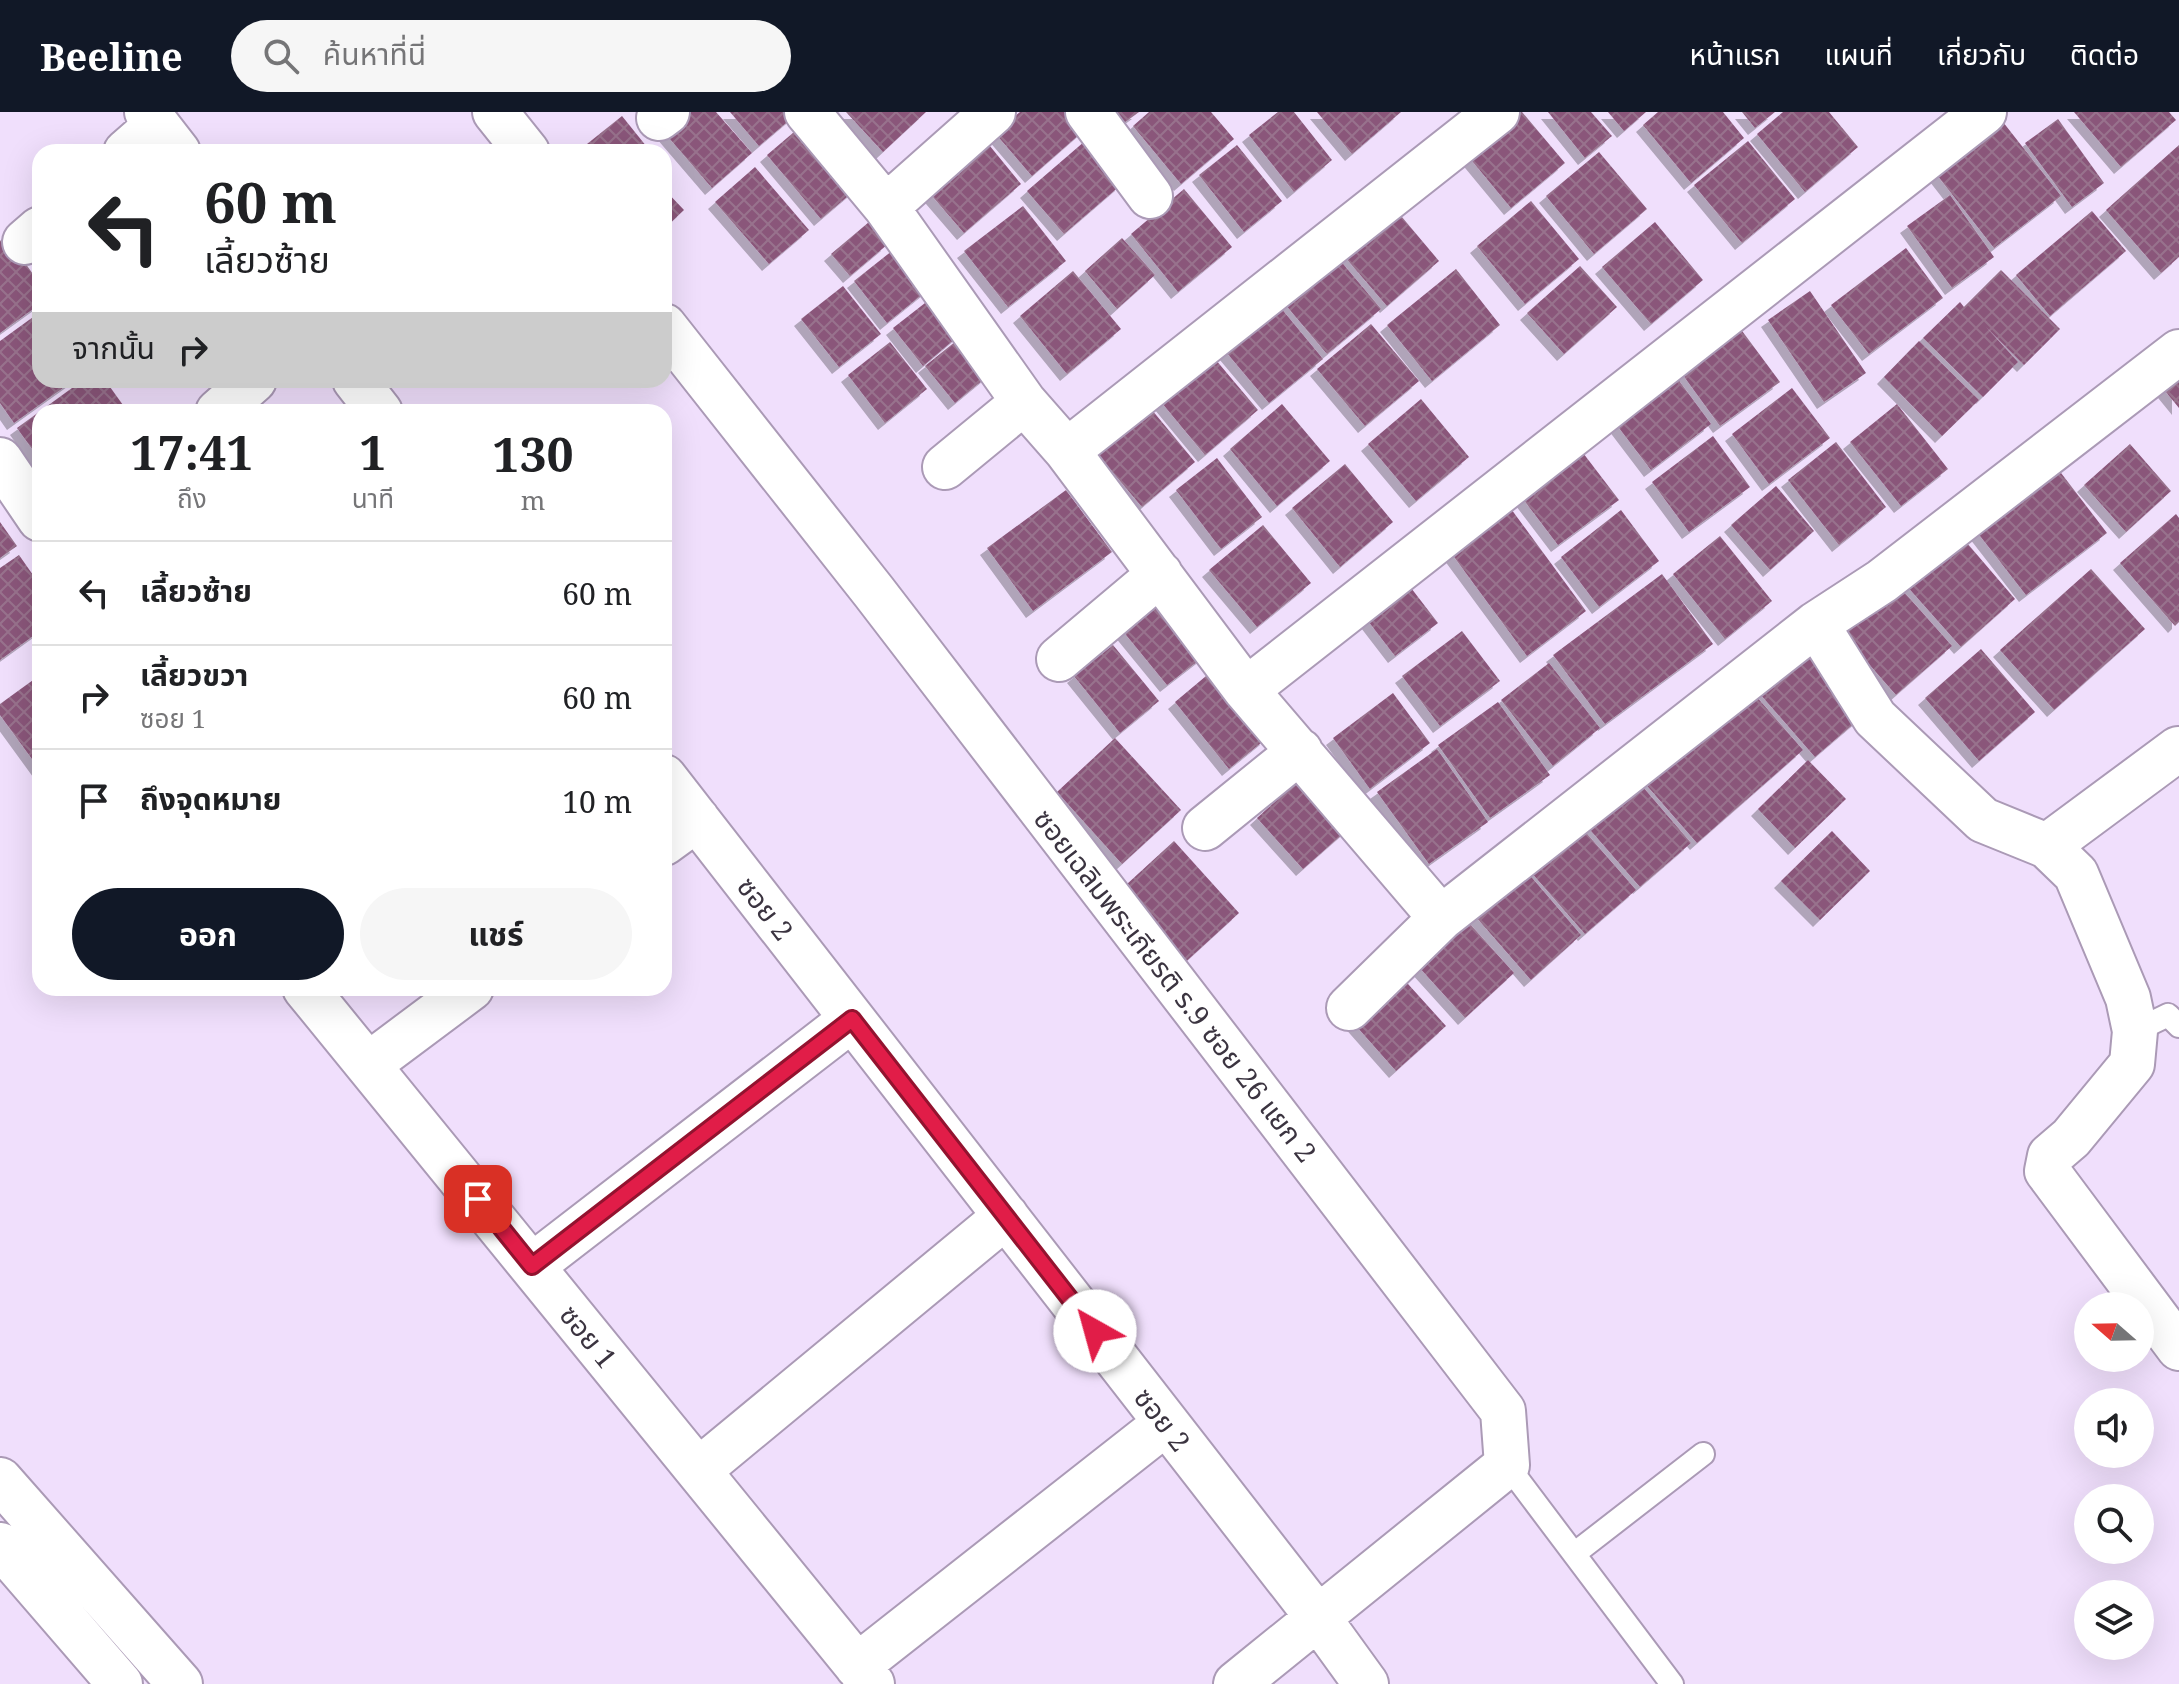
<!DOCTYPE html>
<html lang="th">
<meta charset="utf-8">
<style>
:root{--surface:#fff;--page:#f6f6f6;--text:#202124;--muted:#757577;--line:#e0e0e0;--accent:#111827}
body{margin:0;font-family:"Noto Serif","Noto Sans Thai",serif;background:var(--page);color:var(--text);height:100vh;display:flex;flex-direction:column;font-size:30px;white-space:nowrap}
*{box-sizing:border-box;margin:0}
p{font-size:26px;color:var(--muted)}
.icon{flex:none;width:44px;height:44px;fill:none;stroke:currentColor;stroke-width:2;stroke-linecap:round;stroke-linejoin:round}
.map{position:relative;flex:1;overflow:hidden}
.details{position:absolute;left:32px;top:292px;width:640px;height:592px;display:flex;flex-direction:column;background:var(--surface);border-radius:24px;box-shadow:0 8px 32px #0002}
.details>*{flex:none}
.banner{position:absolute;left:32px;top:32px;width:640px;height:244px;border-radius:24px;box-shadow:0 8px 32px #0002;background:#fff;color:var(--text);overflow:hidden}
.needle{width:52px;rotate:290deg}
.tools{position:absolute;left:2074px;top:1180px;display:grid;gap:16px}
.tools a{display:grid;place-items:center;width:80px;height:80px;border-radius:50%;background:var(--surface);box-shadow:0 8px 32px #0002;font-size:40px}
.pin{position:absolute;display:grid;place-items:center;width:68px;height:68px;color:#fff;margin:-34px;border-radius:16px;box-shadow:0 4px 12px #0006}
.me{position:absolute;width:88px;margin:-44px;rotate:322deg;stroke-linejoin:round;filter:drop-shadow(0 0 6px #0008)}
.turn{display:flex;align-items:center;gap:28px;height:168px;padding:0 40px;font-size:36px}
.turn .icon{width:104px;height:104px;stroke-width:2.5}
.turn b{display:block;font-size:56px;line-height:68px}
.then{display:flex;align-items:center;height:76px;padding:0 40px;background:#0003;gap:16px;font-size:30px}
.eta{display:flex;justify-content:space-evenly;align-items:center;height:136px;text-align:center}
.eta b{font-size:48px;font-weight:700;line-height:56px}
.button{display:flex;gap:16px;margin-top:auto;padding:16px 40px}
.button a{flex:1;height:92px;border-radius:48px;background:var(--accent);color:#fff;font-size:32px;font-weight:700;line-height:92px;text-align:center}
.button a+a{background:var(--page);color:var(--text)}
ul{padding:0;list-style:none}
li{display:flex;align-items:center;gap:24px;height:104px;padding:0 40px;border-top:2px solid var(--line)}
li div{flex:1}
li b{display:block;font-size:30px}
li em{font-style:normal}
header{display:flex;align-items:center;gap:48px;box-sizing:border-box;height:112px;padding:0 40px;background:var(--accent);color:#fff}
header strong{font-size:38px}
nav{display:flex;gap:44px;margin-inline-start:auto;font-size:28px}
.search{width:560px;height:72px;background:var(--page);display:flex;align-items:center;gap:20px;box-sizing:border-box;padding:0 28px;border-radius:44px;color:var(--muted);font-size:30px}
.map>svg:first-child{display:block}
.building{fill:url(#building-cross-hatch);filter:url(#shadow)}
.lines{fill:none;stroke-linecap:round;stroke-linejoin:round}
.lane-casing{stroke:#ab9ab6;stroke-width:26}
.street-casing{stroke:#ab9ab6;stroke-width:48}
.secondary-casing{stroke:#ab9ab6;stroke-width:48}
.lane{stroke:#fff;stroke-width:22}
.street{stroke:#fff;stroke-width:44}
.secondary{stroke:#fff;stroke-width:44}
.route-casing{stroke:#92132f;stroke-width:20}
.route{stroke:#e11d48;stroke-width:14}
.labels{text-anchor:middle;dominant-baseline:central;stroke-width:8;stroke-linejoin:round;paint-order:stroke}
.street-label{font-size:28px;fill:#3b3440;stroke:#fff}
</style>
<header>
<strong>Beeline</strong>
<div class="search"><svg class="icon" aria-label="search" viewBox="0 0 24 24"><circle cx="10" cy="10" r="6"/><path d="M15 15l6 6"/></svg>ค้นหาที่นี่</div>
<nav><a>หน้าแรก</a><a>แผนที่</a><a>เกี่ยวกับ</a><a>ติดต่อ</a></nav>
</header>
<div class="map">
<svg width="2179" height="1572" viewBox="0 0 2179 1572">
<defs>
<pattern id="building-cross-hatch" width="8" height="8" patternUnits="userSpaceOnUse" patternTransform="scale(2)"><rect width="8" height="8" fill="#8a577a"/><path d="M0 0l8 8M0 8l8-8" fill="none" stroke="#98728d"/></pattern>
<filter id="shadow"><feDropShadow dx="-7" dy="7" stdDeviation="0" flood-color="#0004"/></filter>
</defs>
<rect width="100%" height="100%" fill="#f0dffc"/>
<path class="building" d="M 673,0 L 716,0 L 752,41 L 712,76 L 658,13 Z
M 730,0 L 799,0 L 759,34 Z
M 846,0 L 926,0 L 883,40 Z
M 1020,0 L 1077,0 L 1089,14 L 1032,64 L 995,21 Z
M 1109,0 L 1139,0 L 1120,14 Z
M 1149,0 L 1211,0 L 1234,27 L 1181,72 L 1133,14 Z
M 1278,0 L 1294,0 L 1332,48 L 1294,80 L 1249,23 Z
M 1317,0 L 1401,0 L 1352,42 Z
M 1509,0 L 1522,0 L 1565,51 L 1511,96 L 1463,38 Z
M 1548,0 L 1591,0 L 1612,24 L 1585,46 Z
M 1608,0 L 1646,0 L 1624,19 Z
M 1658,0 L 1723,0 L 1744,26 L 1691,71 L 1643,13 Z
M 1742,0 L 1775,0 L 1755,16 Z
M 1783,0 L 1829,0 L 1858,35 L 1805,80 L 1757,22 Z
M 2074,0 L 2169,0 L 2176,8 L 2121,55 Z
M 622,4 L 651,40 L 577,40 Z
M 2058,7 L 2104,71 L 2072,95 L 2025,31 Z
M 807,9 L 861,73 L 821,107 L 767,43 Z
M 2003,10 L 2061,84 L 1994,136 L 1937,63 Z
M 985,28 L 1021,72 L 964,121 L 927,78 Z
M 1085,29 L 1122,72 L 1064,122 L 1027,79 Z
M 1748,29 L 1795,87 L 1742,131 L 1694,73 Z
M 1237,33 L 1282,89 L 1244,120 L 1199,63 Z
M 2179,33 L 2179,145 L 2161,161 L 2106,98 Z
M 1599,40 L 1647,97 L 1594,142 L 1546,84 Z
M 755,55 L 809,118 L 769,152 L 715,90 Z
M 664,77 L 684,98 L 664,117 Z
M 1184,77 L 1232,135 L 1178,180 L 1131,122 Z
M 1950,83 L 1994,145 L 1952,176 L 1907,114 Z
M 1531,89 L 1579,147 L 1525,192 L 1477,134 Z
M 1391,92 L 1439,149 L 1387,194 L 1338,137 Z
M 1023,94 L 1066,149 L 1008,195 L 964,139 Z
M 2092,99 L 2126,139 L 2050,204 L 2016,163 Z
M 869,110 L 888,132 L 850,164 L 831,142 Z
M 1655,110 L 1703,168 L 1651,212 L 1602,155 Z
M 6,124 L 40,172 L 40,192 L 0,221 L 0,129 Z
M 1122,126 L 1155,163 L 1117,197 L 1085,159 Z
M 902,131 L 934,173 L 887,211 L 854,169 Z
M 1906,136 L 1943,186 L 1869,242 L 1831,193 Z
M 1333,140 L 1381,197 L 1327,242 L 1279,185 Z
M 1580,154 L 1617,195 L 1564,242 L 1527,201 Z
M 1456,157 L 1500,213 L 1432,269 L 1387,213 Z
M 2001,158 L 2060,217 L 2024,253 L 1986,215 L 2018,250 L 1983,285 L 1923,226 L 1960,190 L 1964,195 Z
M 1073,159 L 1121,217 L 1067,262 L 1020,204 Z
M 843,174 L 881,222 L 839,255 L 801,207 Z
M 1810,179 L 1866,261 L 1824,290 L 1768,208 Z
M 934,184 L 963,220 L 923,254 L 893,216 Z
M 1275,189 L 1323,247 L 1269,291 L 1221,234 Z
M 40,200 L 40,268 L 74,268 L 14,311 L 0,291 L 0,229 Z
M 1731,204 L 1780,270 L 1720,314 L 1672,248 Z
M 1371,212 L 1419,269 L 1365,314 L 1317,257 Z
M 966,221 L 995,258 L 955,291 L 925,254 Z
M 1919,229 L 1979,288 L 1942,324 L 1884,265 Z
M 890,230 L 927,277 L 885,311 L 848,263 Z
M 1210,241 L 1258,298 L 1205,343 L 1157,285 Z
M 2179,259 L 2179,296 L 2161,274 Z
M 1674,262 L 1711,312 L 1651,358 L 1613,308 Z
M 83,268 L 105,268 L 128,300 L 40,300 L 40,348 L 17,316 Z
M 1792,276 L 1830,326 L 1769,372 L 1732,322 Z
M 1421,287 L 1469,345 L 1416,389 L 1368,332 Z
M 1147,292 L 1195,350 L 1142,395 L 1093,337 Z
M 1282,292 L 1330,349 L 1277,394 L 1230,337 Z
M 1897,292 L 1948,357 L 1901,394 L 1850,330 Z
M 1713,324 L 1750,375 L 1689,420 L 1652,370 Z
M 1836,330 L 1886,395 L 1839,433 L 1788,368 Z
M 2130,332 L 2171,379 L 2126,420 L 2084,373 Z
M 1580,337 L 1619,388 L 1558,433 L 1520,383 Z
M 1217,346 L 1262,405 L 1221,437 L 1176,378 Z
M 1345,352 L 1393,410 L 1340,455 L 1292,396 Z
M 2058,357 L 2107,421 L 2026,483 L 1977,420 Z
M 1776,374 L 1814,419 L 1770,458 L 1731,413 Z
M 1066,378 L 1112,440 L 1033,499 L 987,436 Z
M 1506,390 L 1586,499 L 1527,544 L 1446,434 Z
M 1621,398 L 1659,449 L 1599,495 L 1561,445 Z
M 2176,402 L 2179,406 L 2179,510 L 2175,514 L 2120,451 Z
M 0,410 L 17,434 L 0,446 Z
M 1263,413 L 1311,471 L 1257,515 L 1209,458 Z
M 1720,424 L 1772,489 L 1725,527 L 1673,462 Z
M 1961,424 L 2015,487 L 1961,535 L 1905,472 Z
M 19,443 L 40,473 L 40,519 L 0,548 L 0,456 Z
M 2091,457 L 2145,517 L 2054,598 L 2000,538 Z
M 1662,462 L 1713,532 L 1605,612 L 1553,543 Z
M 1896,471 L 1952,534 L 1896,583 L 1841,520 Z
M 1408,472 L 1438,511 L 1395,544 L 1365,505 Z
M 1161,485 L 1207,542 L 1167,573 L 1122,518 Z
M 1462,519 L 1500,569 L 1440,614 L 1402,564 Z
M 1113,533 L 1159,589 L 1120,621 L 1074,564 Z
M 1816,533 L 1871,597 L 1815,645 L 1760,582 Z
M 1981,537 L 2035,600 L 1979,649 L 1925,586 Z
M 1549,551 L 1600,616 L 1553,654 L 1501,588 Z
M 1212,559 L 1267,626 L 1229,657 L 1175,590 Z
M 40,563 L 40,658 L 0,603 L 0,592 Z
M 1748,575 L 1803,638 L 1697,731 L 1642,668 Z
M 1393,581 L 1430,631 L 1370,677 L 1333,626 Z
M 1498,590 L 1550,663 L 1490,706 L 1438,633 Z
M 1115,626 L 1181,698 L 1122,752 L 1057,680 Z
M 1437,637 L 1488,710 L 1429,752 L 1377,680 Z
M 1808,648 L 1846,687 L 1795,736 L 1758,697 Z
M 1306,661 L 1353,713 L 1303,757 L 1257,706 Z
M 1636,667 L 1691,731 L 1640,775 L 1585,712 Z
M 1581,715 L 1636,778 L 1585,822 L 1530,759 Z
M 1832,719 L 1870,759 L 1820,808 L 1781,769 Z
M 1174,729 L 1239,801 L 1180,855 L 1115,783 Z
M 1527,760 L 1581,823 L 1531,868 L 1476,805 Z
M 1468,810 L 1514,861 L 1465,906 L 1418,854 Z
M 1399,862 L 1446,914 L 1396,959 L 1350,907 Z"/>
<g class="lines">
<g class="lane-casing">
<path id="lane" d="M 2135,919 L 2168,903 L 2179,914
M 1507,1353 L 1672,1572
M 1574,1442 L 1703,1342"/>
</g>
<g class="street-casing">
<path id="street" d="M 147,0 L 178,40
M 495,0 L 527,40
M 807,0 L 886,95 L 1024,290 L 1067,339 L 1246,578 L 1441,806
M 1088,0 L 1150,84
M 659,6 L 667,0
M 126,40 L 157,13
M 886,95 L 993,0
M 25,130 L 40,117
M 664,214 L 874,480 L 1503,1299 L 1507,1353 L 1236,1572
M 355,268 L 380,300
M 218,300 L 254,268
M 1067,339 L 1497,0
M 0,348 L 40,407
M 945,355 L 1024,290
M 1816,512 L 1875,606 L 1983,708 L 2047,734 L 2076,762 L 2128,886 L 2135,919 L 2132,952 L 2071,1026 L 2050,1044 L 2047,1059 L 2179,1236
M 1059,547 L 1160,462
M 1246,578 L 1984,0
M 664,665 L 1319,1507 L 1366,1572
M 1205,716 L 1300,639
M 664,731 L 697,707
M 2047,734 L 2178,637
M 305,876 L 872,1572
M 1349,896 L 1441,806 L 1816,512 L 1882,469 L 2179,240
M 368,953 L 471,876
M 532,1154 L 852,907
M 699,1358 L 1006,1104
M 857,1554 L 1166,1311"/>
</g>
<g class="secondary-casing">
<path id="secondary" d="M 0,1368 L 180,1572
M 0,1433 L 120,1572"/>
</g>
<use href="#lane" class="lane"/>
<use href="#street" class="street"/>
<use href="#secondary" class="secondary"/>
</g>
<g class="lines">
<g class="route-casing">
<path id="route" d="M 478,1087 L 532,1154 L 852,907 L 1095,1219"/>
</g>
<use href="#route" class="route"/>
</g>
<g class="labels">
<g class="street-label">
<text transform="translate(766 796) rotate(52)">ซอย 2</text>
<text transform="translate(1176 873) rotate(52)">ซอยเฉลิมพระเกียรติ ร.9 ซอย 26 แยก 2</text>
<text transform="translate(589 1224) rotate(51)">ซอย 1</text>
<text transform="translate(1163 1307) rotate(52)">ซอย 2</text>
</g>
</g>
</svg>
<div class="tools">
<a><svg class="needle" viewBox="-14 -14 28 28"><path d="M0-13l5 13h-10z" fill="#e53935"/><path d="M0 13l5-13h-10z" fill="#757577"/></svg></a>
<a><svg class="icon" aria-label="sound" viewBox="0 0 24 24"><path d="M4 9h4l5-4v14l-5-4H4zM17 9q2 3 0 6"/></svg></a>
<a><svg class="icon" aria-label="search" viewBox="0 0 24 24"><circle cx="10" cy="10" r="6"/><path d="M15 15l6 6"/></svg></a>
<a><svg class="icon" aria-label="layers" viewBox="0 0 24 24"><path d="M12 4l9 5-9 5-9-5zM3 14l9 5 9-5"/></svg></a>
</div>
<div class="pin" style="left:478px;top:1087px;background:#d93025"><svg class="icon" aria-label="arrive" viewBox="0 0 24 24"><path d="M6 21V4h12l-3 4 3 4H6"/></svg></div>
<svg class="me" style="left:1095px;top:1219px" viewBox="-20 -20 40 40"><circle r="19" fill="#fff"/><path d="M0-13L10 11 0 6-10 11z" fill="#e11d48"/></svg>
<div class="banner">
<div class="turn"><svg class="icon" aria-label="left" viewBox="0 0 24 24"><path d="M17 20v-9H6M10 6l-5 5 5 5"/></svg><div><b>60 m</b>เลี้ยวซ้าย</div></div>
<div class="then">จากนั้น<svg class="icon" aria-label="right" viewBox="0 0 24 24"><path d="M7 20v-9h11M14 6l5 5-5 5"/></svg></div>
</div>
<section class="details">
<div class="eta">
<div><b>17:41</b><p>ถึง</p></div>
<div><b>1</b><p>นาที</p></div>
<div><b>130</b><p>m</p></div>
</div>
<ul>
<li><svg class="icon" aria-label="left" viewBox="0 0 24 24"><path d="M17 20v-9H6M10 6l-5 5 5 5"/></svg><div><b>เลี้ยวซ้าย</b></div><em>60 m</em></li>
<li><svg class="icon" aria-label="right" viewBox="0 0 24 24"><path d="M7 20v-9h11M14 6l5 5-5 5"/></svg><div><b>เลี้ยวขวา</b><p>ซอย 1</p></div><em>60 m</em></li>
<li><svg class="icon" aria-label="arrive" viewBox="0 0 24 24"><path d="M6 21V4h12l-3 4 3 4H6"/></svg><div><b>ถึงจุดหมาย</b></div><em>10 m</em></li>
</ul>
<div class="button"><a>ออก</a><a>แชร์</a></div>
</section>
</div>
